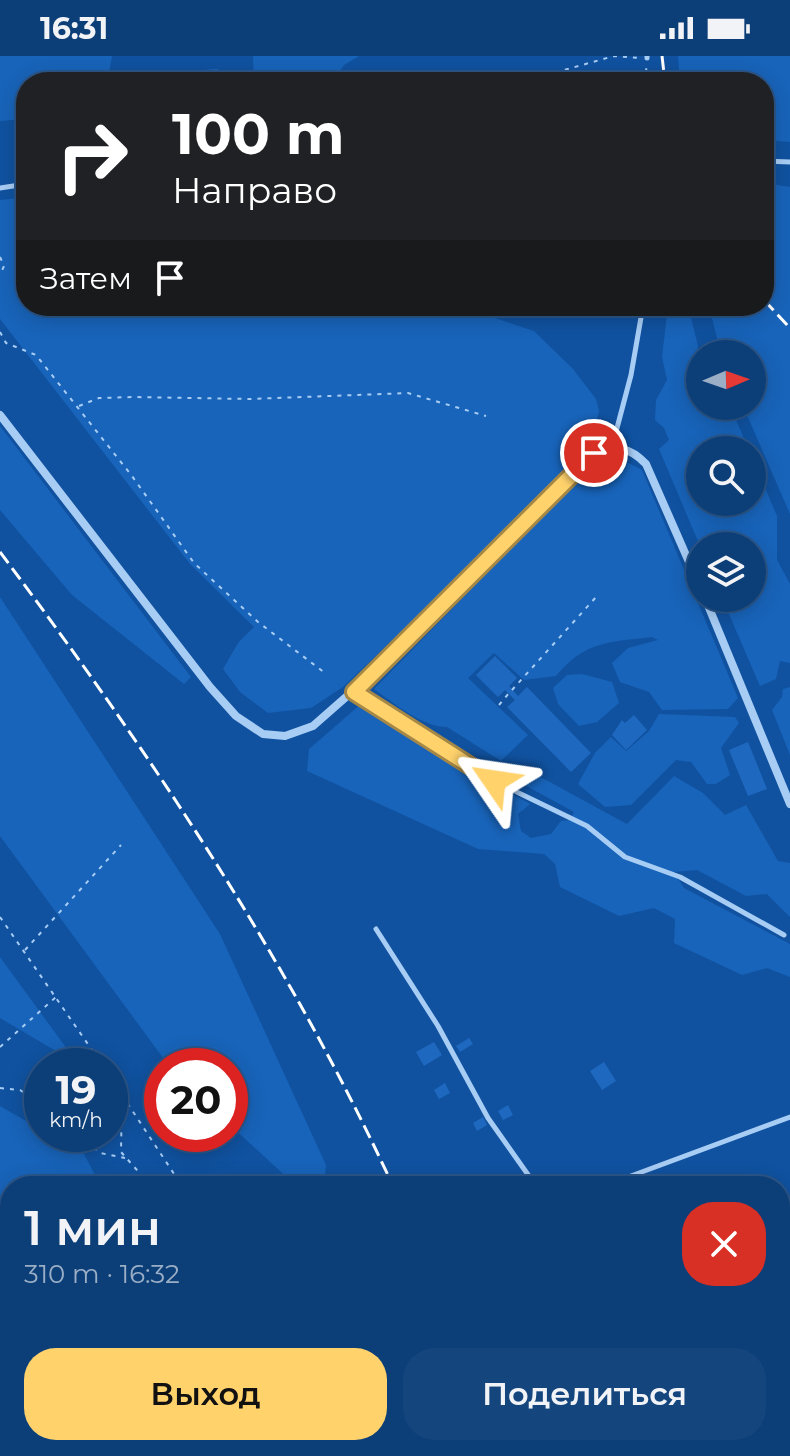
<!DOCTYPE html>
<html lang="ru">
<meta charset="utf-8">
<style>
:root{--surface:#0c3e78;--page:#15457d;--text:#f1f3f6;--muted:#9aaec6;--line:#2c578a;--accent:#ffd26c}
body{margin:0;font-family:Montserrat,sans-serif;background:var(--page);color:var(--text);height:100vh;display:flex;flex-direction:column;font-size:30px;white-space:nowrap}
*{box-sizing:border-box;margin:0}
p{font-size:26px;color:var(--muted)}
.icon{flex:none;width:44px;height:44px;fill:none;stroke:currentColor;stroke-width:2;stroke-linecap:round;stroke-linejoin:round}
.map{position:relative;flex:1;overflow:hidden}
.drawer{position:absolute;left:0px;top:1120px;width:790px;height:280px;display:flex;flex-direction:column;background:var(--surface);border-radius:32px 32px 0 0;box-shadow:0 4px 20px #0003,0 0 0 2px var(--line)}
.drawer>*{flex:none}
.hud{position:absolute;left:16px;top:16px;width:758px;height:244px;border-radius:32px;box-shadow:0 4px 20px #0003,0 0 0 2px var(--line);background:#202124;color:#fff;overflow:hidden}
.needle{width:52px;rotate:88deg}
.tools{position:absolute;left:686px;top:284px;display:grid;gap:16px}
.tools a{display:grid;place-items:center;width:80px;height:80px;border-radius:50%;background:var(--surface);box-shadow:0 4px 20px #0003,0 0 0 2px var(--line);font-size:40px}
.speed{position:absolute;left:24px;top:992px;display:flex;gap:16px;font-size:40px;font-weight:700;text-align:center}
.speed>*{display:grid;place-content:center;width:104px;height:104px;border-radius:50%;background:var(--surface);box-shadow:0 4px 20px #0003,0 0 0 2px var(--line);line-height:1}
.speed small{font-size:20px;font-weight:400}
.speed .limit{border:12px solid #d22;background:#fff;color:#111}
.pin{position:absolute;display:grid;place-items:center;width:68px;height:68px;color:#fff;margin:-34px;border:4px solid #fff;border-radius:50%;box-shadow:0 2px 8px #0007}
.me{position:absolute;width:88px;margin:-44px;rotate:302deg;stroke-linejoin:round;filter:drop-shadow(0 0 6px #0008)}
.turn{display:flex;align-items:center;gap:28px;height:168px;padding:0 24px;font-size:36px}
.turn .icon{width:104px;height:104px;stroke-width:2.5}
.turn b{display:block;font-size:56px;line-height:68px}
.then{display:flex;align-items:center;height:76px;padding:0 24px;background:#0003;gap:16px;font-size:30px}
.round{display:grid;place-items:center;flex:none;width:84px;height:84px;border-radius:32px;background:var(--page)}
.head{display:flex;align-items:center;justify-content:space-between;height:136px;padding:0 24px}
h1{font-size:48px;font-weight:600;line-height:60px}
.action{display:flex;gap:16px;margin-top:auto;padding:16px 24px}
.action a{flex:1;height:92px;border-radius:32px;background:var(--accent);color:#111;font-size:32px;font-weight:600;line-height:92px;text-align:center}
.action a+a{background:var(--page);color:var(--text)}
.status{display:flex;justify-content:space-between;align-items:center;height:56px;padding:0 40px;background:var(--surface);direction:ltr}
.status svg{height:22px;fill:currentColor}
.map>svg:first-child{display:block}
.green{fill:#1864ba}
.building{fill:#1e69bf}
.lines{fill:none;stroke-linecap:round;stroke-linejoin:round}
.path{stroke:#a8cdf5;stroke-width:2;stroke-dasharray:4 6;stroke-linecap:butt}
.service{stroke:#a8cdf5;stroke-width:5}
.minor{stroke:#a8cdf5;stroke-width:8}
.rail{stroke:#fff;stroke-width:3;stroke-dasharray:14 6;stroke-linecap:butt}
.route-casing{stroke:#a68846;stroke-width:20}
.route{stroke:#ffd26c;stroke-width:14}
</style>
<div class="status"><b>16:31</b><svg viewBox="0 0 49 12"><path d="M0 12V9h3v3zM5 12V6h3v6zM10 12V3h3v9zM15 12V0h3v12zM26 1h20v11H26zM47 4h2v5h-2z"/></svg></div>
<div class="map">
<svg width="790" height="1400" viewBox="0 0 790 1400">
<rect width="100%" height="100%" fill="#1052a0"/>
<path class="green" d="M 0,0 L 112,0 L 109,17 L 101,26 L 26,26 L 26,63 L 0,65 Z
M 253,0 L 359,0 L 344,9 L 333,25 L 254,26 Z
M 678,0 L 790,0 L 790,86 L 764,84 L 764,26 L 680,26 Z
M 764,127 L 790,131 L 790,458 L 743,350 L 752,350 L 752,298 L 721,298 L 709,250 L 764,250 Z
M 26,141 L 26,250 L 458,250 L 534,275 L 573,313 L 596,343 L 599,355 L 596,368 L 581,386 L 582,402 L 343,631 L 311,652 L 268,657 L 240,636 L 223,613 L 238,587 L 254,571 L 190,508 L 0,263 L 0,144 Z
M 668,250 L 688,250 L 698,290 L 695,305 L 700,308 L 700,350 L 730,350 L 749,394 L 700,394 L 700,446 L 752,446 L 752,401 L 777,460 L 777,504 L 790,528 L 790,607 L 780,605 L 776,623 L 760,630 L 722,542 L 752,542 L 752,490 L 700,490 L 659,393 L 669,384 L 664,372 L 655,364 L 656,344 L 667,324 L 662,301 Z
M 0,370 L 191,621 L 184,628 L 72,539 L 0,454 Z
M 619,402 L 642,414 L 738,642 L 728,653 L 662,654 L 649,636 L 620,626 L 612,607 L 628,592 L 658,584 L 652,581 C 609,586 585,585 556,620 L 524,624 L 494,597 L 468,622 L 528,679 L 501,705 L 447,671 C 422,671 394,647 374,633 L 587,415 L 603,405 Z
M 0,541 L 220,878 L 326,1109 L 325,1119 L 314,1127 L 293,1127 L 230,1069 L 230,1010 L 169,1010 L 0,780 Z
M 582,618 L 612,626 L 619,647 L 597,666 L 579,670 L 558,648 L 553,632 L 567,619 Z
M 790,631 L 790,699 L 772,654 L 782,641 L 783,633 Z
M 361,648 L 406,679 L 530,748 L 518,758 L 521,775 L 531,782 L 551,778 L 561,765 L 570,764 L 574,756 L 521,727 L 535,718 L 627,768 L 674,720 L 703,737 L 725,759 L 746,749 L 778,805 L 790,807 L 790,861 L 767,838 L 746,840 L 697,814 L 674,816 L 684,832 L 790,888 L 790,921 L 767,912 L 742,919 L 674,887 L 675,863 L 654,852 L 619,860 L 560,831 L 555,808 L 544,798 L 478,793 L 307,715 L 309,693 Z
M 659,658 L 735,661 L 739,667 L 721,692 L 730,719 L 716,728 L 707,728 L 691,706 L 676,704 L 631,749 L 605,751 L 578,728 L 595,697 L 611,681 L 626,695 L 649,675 Z
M 0,901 L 78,1008 L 0,962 Z
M 0,1050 L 42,1074 L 42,1078 L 49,1078 L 84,1098 L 101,1130 L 10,1130 L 10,1390 L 332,1390 L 339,1400 L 0,1400 Z
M 410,1390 L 465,1390 L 469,1400 L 416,1400 Z"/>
<path class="building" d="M 218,13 L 219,25 L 205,26 L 204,14 Z
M 192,17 L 193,26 L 175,26 L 174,19 Z
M 495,600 L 517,622 L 509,630 L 518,640 L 527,631 L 591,697 L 571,716 L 507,651 L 515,644 L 505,634 L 498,641 L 476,619 Z
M 634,659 L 647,674 L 626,694 L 612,679 L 622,664 L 625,667 Z
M 748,686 L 767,733 L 748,740 L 729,694 Z
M 469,982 L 473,988 L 460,996 L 456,990 Z
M 434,986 L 442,999 L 424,1010 L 416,996 Z
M 604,1006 L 616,1025 L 602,1034 L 590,1015 Z
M 445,1027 L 450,1037 L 439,1043 L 434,1034 Z
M 508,1049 L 513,1059 L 503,1064 L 498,1055 Z
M 483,1061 L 487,1069 L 477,1075 L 473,1067 Z
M 790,1155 L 790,1175 L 780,1179 L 780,1158 Z
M 790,1198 L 790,1220 L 780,1224 L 780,1203 Z
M 612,1390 L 643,1390 L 647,1400 L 587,1400 Z
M 679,1390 L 706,1390 L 710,1400 L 684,1400 Z"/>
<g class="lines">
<path class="path" d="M 476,26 L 543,20 L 614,0 L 639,2
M 644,26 L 647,9
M 0,201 L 4,210 L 0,219
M 0,276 L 6,287 L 36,299 L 132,420 L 194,507 L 258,566 L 325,617
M 79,350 L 99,342 L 133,341 L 249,343 L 408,337 L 486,360
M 512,634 L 597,540
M 499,649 L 509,637
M 0,861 L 103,1010
M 25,894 L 121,789
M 0,991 L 56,941
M 110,1020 L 122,1038 L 121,1096 L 151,1130
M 0,1032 L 20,1034 L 42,1048
M 122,1039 L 182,1130
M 79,1078 L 100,1097 L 125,1102
M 360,1390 L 367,1400"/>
<path class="service" d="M 647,2 L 647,0
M 764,105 L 790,106
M 0,132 L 26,128
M 612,391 L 631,319 L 643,250
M 354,636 L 494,725 L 587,770 L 625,801 L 680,821 L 784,879
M 376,873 L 438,970 L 488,1062 L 536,1130
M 604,1130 L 790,1061
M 780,1189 L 790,1185
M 716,1390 L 720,1400
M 555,1400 L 558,1390"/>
<path class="minor" d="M 0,359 L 210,631 L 236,660 L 263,678 L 285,680 L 313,670 L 395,598 L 594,397 C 616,389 630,391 646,408 L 700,531
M 705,542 L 790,748
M 658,1390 L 662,1400"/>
<path class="rail" d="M 662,0 L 665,26
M 764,244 L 790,272
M 0,496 C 149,695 288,903 393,1130
M 492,1390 L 495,1400"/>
</g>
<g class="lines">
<g class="route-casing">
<path id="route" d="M 494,725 L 354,636 L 594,397"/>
</g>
<use href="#route" class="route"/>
</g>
</svg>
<div class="tools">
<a><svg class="needle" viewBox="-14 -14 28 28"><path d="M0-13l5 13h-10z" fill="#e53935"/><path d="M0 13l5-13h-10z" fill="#9aaec6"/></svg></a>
<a><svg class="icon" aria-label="search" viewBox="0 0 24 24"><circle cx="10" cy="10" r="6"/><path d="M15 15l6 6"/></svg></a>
<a><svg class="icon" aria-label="layers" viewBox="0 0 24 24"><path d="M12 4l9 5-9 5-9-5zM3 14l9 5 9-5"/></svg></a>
</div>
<div class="speed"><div>19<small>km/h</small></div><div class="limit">20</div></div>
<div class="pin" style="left:594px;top:397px;background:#d93025"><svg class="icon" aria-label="arrive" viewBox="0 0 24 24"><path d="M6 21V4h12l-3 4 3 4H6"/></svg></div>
<svg class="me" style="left:494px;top:725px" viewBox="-20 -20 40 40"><path d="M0-17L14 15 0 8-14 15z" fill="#ffd26c" stroke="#fff" stroke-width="4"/></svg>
<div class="hud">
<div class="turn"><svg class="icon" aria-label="right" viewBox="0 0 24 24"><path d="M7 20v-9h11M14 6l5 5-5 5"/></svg><div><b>100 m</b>Направо</div></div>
<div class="then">Затем<svg class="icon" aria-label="arrive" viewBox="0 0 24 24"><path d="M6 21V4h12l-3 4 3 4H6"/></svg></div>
</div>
<section class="drawer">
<div class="head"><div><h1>1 мин</h1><p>310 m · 16:32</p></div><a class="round" style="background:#d93025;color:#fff"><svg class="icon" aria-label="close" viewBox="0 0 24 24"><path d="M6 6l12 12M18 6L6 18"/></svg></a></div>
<div class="action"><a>Выход</a><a>Поделиться</a></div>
</section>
</div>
